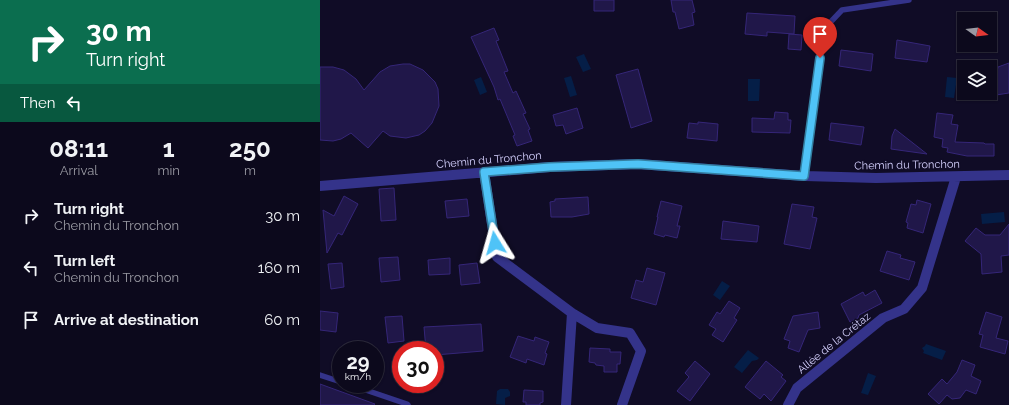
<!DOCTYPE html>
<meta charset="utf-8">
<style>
:root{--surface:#0c091c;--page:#1a1729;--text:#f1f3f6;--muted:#9a9aa3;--line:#2c2a3b}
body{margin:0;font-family:Raleway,sans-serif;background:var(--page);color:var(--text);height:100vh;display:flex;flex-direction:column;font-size:15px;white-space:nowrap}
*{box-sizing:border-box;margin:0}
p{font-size:13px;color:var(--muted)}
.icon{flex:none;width:22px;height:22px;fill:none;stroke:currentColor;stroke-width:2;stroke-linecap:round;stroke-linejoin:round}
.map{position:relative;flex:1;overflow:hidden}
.details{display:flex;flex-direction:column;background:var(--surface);width:320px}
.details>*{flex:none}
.guide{background:#0b6e4f;color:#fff;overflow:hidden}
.needle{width:26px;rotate:104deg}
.fabs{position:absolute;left:637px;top:12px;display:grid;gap:8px}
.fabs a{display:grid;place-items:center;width:40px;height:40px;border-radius:0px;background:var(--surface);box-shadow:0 1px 3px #0004,0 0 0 1px var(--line);font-size:20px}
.speed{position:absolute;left:12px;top:341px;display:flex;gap:8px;font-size:20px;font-weight:700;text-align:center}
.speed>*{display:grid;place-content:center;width:52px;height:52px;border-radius:50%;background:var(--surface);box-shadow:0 1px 3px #0004,0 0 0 1px var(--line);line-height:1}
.speed small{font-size:10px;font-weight:400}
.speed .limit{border:6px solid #d22;background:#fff;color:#111}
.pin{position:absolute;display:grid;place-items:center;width:34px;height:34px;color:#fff;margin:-41px -17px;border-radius:50% 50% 50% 0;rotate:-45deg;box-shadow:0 0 4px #0007}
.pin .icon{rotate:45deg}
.me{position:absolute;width:44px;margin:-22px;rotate:352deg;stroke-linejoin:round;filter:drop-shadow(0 0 3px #0008)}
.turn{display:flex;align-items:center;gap:14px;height:84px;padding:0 20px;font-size:18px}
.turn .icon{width:52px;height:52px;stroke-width:2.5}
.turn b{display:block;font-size:28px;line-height:34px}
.then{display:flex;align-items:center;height:38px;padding:0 20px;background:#0003;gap:8px;font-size:15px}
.eta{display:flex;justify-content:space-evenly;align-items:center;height:68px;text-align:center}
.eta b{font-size:24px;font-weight:700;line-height:28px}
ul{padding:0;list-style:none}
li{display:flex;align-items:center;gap:12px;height:52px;padding:0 20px}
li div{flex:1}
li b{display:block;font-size:15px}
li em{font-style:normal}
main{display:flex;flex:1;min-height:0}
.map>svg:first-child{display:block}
.water{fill:#051e47}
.building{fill:#201749;stroke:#352678}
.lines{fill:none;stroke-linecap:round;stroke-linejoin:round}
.lane{stroke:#34338a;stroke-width:5.5}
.street{stroke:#34338a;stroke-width:10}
.route-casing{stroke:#337fa1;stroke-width:10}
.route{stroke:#4fc3f7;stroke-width:7}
.labels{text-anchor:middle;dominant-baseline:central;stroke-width:3;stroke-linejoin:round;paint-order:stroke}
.street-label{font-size:11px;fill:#d6d2ff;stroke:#100c26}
</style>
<main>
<section class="details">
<div class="guide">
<div class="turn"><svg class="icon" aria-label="right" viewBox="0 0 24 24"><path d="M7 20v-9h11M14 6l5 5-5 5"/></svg><div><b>30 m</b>Turn right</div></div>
<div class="then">Then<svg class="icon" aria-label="left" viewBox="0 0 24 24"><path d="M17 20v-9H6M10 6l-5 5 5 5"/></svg></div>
</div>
<div class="eta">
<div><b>08:11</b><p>Arrival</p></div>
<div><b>1</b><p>min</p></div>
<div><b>250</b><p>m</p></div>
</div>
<ul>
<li><svg class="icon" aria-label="right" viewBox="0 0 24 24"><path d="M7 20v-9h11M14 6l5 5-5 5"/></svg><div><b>Turn right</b><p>Chemin du Tronchon</p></div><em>30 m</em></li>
<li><svg class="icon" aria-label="left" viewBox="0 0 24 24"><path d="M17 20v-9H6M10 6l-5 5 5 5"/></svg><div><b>Turn left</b><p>Chemin du Tronchon</p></div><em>160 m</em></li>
<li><svg class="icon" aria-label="arrive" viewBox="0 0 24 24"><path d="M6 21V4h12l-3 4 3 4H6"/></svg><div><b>Arrive at destination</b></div><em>60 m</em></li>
</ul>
</section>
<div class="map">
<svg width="689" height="405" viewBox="0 0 689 405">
<rect width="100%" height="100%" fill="#100c26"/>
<path class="water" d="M 264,54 L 271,69 L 263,72 L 256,57 Z
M 251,76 L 257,95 L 250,97 L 244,78 Z
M 161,77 L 167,92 L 160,95 L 154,80 Z
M 627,77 L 637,78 L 634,98 L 625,97 Z
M 428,79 L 440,79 L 439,101 L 428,101 Z
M 684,212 L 685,222 L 662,224 L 661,214 Z
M 402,281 L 410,286 L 400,300 L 393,295 Z
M 606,344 L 626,351 L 622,360 L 603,353 L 604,351 L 602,348 L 605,346 Z
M 428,350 L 439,358 L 437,360 L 432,361 L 422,373 L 414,367 Z
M 548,373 L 556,376 L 548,395 L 541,393 Z
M 180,389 L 188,389 L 190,392 L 190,396 L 185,398 L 185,405 L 176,404 L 177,391 Z"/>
<path class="building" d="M 274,0 L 294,0 L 294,11 L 274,11 Z
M 351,0 L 372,0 L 375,12 L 372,13 L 374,25 L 359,29 L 355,12 L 353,12 Z
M 427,13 L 475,16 L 474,34 L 447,32 L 447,36 L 425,34 Z
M 174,28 L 179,40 L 176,41 L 188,71 L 184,72 L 193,93 L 196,91 L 206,113 L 203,114 L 210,129 L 208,130 L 212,141 L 197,146 L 193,136 L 195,135 L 180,99 L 178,100 L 174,87 L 151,37 Z
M 469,34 L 482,35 L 481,50 L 468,49 Z
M 577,40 L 610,46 L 607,62 L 575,58 Z
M 521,50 L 553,54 L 551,71 L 519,66 Z
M 689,63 L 689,93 L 676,95 L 677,89 L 674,88 L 678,67 Z
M 83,64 L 90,64 L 103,70 L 115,82 L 118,89 L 119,106 L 112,123 L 105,131 L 99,135 L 86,138 L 70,136 L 63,131 L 48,148 L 31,133 L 21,139 L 13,141 L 0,140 L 0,67 L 13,67 L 24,70 L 36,79 L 44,90 L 60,72 L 70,66 Z
M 318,69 L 332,121 L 311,128 L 296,75 Z
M 257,108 L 263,128 L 246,134 L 243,125 L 236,126 L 233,115 Z
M 455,112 L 468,113 L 468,120 L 471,120 L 470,133 L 432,132 L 432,118 L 454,119 Z
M 617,113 L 633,115 L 631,124 L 638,125 L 635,142 L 664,143 L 665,144 L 674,144 L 674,156 L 647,156 L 627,152 L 628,148 L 622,147 L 623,139 L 614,137 Z
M 378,122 L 398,124 L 397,141 L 367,138 L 369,123 L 378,124 Z
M 511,123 L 544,127 L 541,145 L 509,140 Z
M 575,129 L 607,154 L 571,149 L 572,136 Z
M 74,188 L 76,220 L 61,221 L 59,189 Z
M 24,196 L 38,204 L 22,235 L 18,233 L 7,253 L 3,210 L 14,216 Z
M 268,197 L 269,214 L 252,217 L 231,217 L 230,202 L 235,201 L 235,199 Z
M 147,199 L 149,216 L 127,218 L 125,201 Z
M 597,200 L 611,204 L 603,233 L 587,228 L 588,223 L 586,222 L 591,204 L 596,205 Z
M 341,201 L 362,206 L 357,226 L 360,226 L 357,238 L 345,235 L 344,237 L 334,234 L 338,217 L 337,217 Z
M 472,204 L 494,207 L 492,217 L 497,218 L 490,249 L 464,244 Z
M 403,221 L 439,226 L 437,242 L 401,239 Z
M 689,224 L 689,255 L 681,256 L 682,272 L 662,274 L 661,254 L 645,241 L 656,228 L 665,235 L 680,235 Z
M 567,251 L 581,255 L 580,258 L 595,262 L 589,280 L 560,271 Z
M 78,257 L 80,280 L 61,282 L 59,258 Z
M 130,258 L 130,274 L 109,275 L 108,260 Z
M 22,263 L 24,287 L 11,289 L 8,264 Z
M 157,263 L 160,283 L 141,285 L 139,265 Z
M 327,268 L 345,273 L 336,305 L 311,298 L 316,280 L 323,282 Z
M 555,290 L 562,303 L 539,315 L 538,318 L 530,322 L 521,304 L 543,292 L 545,296 Z
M 409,301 L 420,308 L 414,318 L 417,320 L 403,342 L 392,335 L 396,329 L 389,325 L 397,312 L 400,314 Z
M 0,311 L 18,313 L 16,332 L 0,330 Z
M 498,312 L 500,328 L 488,330 L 479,352 L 468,348 L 470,341 L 464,339 L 473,316 Z
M 666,312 L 682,317 L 676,338 L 688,341 L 685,354 L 660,347 L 663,335 L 659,334 Z
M 82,316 L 84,341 L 68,343 L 65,317 Z
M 161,324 L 163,351 L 115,355 L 115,350 L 106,350 L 104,327 Z
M 198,336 L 214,341 L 215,337 L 229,342 L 225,353 L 227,354 L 224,365 L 207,359 L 206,363 L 190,357 Z
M 270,348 L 290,349 L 290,352 L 301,352 L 300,364 L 297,364 L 297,372 L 284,372 L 284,366 L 276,365 L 275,363 L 269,362 Z
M 642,360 L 655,365 L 651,376 L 661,381 L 656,394 L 646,390 L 640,398 L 632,399 L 627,395 L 619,404 L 608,394 L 622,379 L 627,384 L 637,372 Z
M 375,361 L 390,374 L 370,401 L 357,391 L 369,377 L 365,373 Z
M 446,361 L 463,375 L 461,377 L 466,381 L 451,401 L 444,394 L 440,399 L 425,387 Z
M 0,384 L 55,404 L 54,405 L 0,405 Z
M 204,390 L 223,391 L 223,402 L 220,403 L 220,405 L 206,405 L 206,402 L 203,402 Z"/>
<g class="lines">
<path class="lane" d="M 485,176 L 504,29 L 522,10 L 589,0
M 0,375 L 21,382
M 28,384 L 87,404 L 88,405"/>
<path class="street" d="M 164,172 L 177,257 L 252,313 L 277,328 L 310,333 L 321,351 L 302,405
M 0,186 L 230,167 L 318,164 L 485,176 L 556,178 L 689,175
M 246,405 L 252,313
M 468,405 L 477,388 L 563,318 L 584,309 L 602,288 L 636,177"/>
</g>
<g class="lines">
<g class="route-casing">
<path id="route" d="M 175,243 L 164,172 L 230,167 L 318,164 L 484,176 L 500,58"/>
</g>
<use href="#route" class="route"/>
</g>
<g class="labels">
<g class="street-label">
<text transform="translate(169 160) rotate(-5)">Chemin du Tronchon</text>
<text transform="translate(587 165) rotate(-1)">Chemin du Tronchon</text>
<text transform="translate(514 343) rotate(-39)">Allée de la Crétaz</text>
</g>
</g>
</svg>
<div class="fabs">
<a><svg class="needle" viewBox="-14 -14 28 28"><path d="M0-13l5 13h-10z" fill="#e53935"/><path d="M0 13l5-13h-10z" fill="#9a9aa3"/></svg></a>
<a><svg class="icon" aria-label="layers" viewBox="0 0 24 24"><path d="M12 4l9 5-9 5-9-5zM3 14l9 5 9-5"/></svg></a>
</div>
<div class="speed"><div>29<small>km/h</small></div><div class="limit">30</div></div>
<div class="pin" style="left:500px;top:58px;background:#d93025"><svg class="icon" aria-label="arrive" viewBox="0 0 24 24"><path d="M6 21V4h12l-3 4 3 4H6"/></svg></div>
<svg class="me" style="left:175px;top:243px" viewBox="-20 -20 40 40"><path d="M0-17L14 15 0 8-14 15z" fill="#4fc3f7" stroke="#fff" stroke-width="4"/></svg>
</div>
</main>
